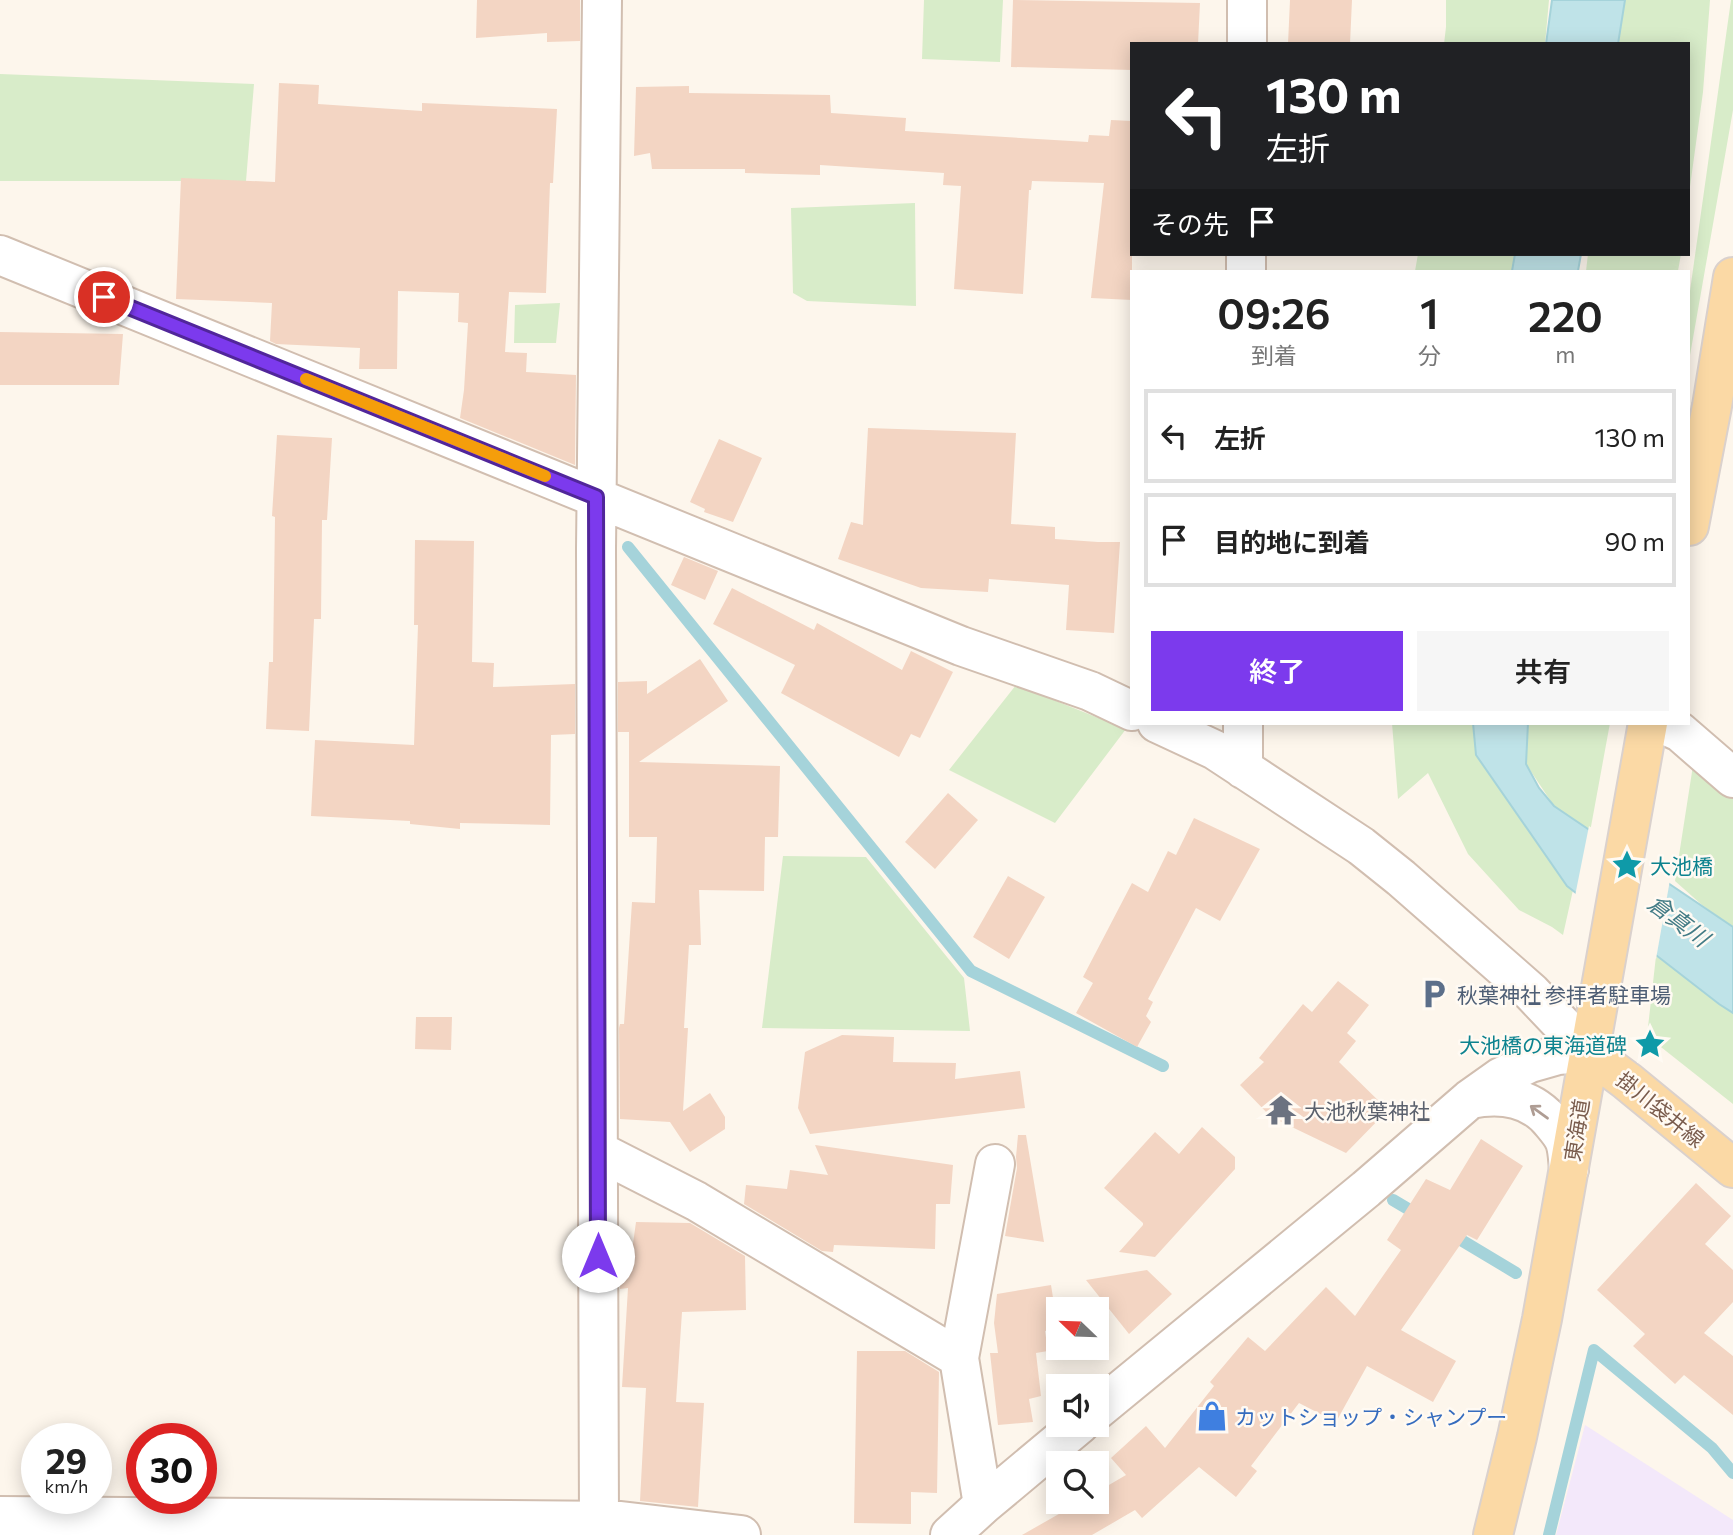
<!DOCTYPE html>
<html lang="ja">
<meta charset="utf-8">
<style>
:root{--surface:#fff;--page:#f6f6f6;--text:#222;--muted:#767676;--line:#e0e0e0;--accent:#7c3aed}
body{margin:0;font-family:Commissioner,"Noto Sans JP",sans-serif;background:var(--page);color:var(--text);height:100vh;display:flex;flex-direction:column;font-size:26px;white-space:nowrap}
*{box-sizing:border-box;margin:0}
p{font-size:23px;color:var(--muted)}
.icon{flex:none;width:38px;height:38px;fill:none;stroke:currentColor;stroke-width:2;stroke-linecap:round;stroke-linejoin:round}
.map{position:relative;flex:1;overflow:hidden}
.details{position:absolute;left:1130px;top:270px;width:560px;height:455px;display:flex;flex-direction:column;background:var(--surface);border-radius:0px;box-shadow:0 4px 18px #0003}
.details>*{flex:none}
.top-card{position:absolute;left:1130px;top:42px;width:560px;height:214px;border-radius:0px;box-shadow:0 4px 18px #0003;background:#202124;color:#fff;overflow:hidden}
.needle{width:46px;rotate:293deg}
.tools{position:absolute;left:1046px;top:1297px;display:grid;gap:14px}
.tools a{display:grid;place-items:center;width:63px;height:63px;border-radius:0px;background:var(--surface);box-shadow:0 4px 18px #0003;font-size:35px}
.speed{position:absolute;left:21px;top:1423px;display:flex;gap:14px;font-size:35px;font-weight:700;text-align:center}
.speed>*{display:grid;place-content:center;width:91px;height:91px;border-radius:50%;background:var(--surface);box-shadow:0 4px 18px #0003;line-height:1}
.speed small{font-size:18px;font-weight:400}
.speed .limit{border:10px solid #d22;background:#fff;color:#111}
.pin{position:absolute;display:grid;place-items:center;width:60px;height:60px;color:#fff;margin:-30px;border:4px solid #fff;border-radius:50%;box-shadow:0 2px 7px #0007}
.me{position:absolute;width:77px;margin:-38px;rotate:0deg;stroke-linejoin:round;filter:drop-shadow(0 0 5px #0008)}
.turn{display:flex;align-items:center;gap:24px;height:147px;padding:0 21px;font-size:32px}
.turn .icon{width:91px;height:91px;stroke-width:2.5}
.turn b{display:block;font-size:49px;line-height:60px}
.then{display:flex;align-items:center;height:66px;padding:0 21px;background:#0003;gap:14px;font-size:26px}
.eta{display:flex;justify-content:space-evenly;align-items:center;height:119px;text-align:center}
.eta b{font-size:42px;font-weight:600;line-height:49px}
.button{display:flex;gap:14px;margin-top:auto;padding:14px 21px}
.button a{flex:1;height:80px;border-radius:0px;background:var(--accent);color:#fff;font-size:28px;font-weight:600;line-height:80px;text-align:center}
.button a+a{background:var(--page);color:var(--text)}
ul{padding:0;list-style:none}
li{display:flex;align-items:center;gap:21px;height:94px;margin:0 14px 10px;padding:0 7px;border:4px solid var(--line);border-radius:0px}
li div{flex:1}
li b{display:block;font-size:26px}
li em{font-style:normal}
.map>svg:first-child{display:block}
.education{fill:#f3e8fa}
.green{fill:#d8ecc9}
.water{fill:#bfe3e8;stroke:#a5d3da;stroke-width:2}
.pier{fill:#fdf6ec}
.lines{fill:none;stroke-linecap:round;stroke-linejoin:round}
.stream{stroke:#a5d3da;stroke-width:12}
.building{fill:#f3d5c3}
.minor-casing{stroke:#d1beb0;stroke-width:42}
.major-casing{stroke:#dad1cd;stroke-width:42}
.minor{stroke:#fff;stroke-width:38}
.major{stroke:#fbd9a5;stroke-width:38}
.oneway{stroke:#af9d94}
.route-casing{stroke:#51269a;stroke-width:18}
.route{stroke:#7c3aed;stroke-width:12}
.slow{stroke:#f59e0b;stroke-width:12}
.labels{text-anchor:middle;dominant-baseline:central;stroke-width:5;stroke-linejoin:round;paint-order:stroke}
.culture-label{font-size:21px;fill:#0d838f;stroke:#fffaf3;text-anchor:start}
.service-label{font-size:21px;fill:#4e5e75;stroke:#fffaf3;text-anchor:start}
.street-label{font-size:21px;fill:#7a5c4d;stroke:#fffaf3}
.worship-label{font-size:21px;fill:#5b616d;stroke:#fffaf3;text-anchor:start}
.shop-label{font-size:21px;fill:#366cbe;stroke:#fffaf3;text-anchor:start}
.water-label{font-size:23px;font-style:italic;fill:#437c86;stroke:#fffaf3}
</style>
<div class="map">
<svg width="1733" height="1535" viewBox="0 0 1733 1535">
<rect width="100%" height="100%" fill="#fdf6ec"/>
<path class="education" d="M 1585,1425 L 1733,1520 L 1733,1535 L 1556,1535 Z"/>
<path class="green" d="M 924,0 L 1003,0 L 1000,62 L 922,59 Z
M 1446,0 L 1549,0 L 1545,44 L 1444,44 L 1446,27 Z
M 1625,0 L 1710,0 L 1703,92 L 1689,194 L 1689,44 L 1618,44 Z
M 1731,0 L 1733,0 L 1733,110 L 1689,361 L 1689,298 Z
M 0,74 L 254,84 L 246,181 L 0,181 Z
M 915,203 L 916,306 L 807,301 L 793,293 L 791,208 Z
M 1418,254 L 1515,254 L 1512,271 L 1415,271 Z
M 1588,254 L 1681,254 L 1678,271 L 1586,271 Z
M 560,303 L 556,343 L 514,343 L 515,305 Z
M 1016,685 L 1126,729 L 1055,823 L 949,770 Z
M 1392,723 L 1474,723 L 1476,755 L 1573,890 L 1563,935 L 1552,927 L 1519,910 L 1468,854 L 1428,773 L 1398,799 Z
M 1526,723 L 1610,723 L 1590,832 L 1554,806 L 1526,764 Z
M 1694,759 L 1733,790 L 1733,927 L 1702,905 L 1675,881 Z
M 783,856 L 866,857 L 964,978 L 970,1031 L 762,1028 Z
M 1656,956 L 1733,1013 L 1733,1104 L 1647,1036 Z"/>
<path class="water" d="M 1552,0 L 1625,0 L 1618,44 L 1546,44 Z
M 1515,254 L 1581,254 L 1578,271 L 1512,271 Z
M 1473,723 L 1528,723 L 1526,764 L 1539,788 L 1554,806 L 1733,927 L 1733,1013 L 1719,1004 L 1567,886 L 1476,755 Z"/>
<path class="pier" d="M 1589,826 L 1670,880 L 1656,959 L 1575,896 Z"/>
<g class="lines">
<path class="stream" d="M 628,547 L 971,971 L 1163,1066
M 1393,1200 L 1420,1216
M 1451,1234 L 1516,1273
M 1549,1535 L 1594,1350 L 1712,1448 L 1733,1473"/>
</g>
<path class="building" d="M 477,0 L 580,0 L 580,41 L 547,42 L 547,33 L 476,38 Z
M 1013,0 L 1200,3 L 1198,44 L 1132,44 L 1132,70 L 1011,67 Z
M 1290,0 L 1352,0 L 1350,44 L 1288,44 Z
M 279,83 L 319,85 L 318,104 L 422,111 L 422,103 L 557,109 L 553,183 L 550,183 L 546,293 L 509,292 L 505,352 L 527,353 L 526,372 L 576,375 L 575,465 L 460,418 L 464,390 L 468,323 L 458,322 L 459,293 L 398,291 L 397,369 L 359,369 L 360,348 L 276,344 L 270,341 L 272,303 L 176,299 L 181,178 L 275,182 Z
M 689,86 L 689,93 L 830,95 L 831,113 L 906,118 L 905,131 L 1088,142 L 1089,135 L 1109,136 L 1111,120 L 1132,121 L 1132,300 L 1091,298 L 1104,183 L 1032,181 L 1031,190 L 1029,190 L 1023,294 L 954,289 L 961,186 L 943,185 L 944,173 L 820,165 L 820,175 L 745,173 L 745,169 L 652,169 L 650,153 L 634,156 L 636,87 Z
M 0,332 L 123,334 L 119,385 L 0,385 Z
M 868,428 L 1016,433 L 1011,524 L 1055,527 L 1055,539 L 1098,542 L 1120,542 L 1114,633 L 1066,630 L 1069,585 L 989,579 L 988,592 L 921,588 L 838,559 L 851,522 L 863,525 Z
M 277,435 L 332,438 L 327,520 L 322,520 L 321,619 L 314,619 L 309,731 L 266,729 L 269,662 L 273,662 L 275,517 L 272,516 Z
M 719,439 L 762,458 L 733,522 L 704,512 L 705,509 L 690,502 Z
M 415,540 L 474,541 L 472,662 L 494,663 L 493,687 L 575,684 L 575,734 L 551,735 L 550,825 L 460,823 L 460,829 L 410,824 L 410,821 L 311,816 L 315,740 L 414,745 L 418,625 L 414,625 Z
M 684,557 L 718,571 L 705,600 L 671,585 Z
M 732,588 L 814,630 L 817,623 L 902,670 L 911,651 L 953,672 L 920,738 L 911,734 L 899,757 L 781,693 L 795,665 L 713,624 Z
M 700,659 L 728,701 L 639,762 L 780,766 L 778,837 L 765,837 L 764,891 L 699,890 L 701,945 L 689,945 L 684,1028 L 688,1028 L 683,1111 L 710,1093 L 725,1117 L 725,1129 L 690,1152 L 670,1122 L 620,1119 L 619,1028 L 620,1024 L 624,1024 L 632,902 L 655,903 L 657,837 L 629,837 L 629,732 L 618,732 L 618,682 L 647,681 L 647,694 Z
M 948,793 L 978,820 L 935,869 L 905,842 Z
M 1194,818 L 1260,849 L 1220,921 L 1196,908 L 1148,999 L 1153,1002 L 1146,1016 L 1151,1022 L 1137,1047 L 1076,1013 L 1093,983 L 1083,977 L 1132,883 L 1148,892 L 1168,851 L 1176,855 Z
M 1008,876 L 1045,897 L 1009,959 L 973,937 Z
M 1338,981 L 1369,1005 L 1347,1033 L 1356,1041 L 1339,1062 L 1388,1110 L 1346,1153 L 1271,1117 L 1240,1085 L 1264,1062 L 1259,1058 L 1303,1004 L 1312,1012 Z
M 416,1017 L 452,1017 L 451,1050 L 415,1049 Z
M 842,1035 L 894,1037 L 893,1062 L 956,1063 L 955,1079 L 1020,1071 L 1025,1108 L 810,1134 L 798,1108 L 805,1052 Z
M 1202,1127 L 1235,1157 L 1235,1169 L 1155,1257 L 1119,1252 L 1143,1225 L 1143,1223 L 1104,1188 L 1155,1132 L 1179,1154 Z
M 1018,1135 L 1026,1135 L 1044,1242 L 1005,1236 L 1017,1168 L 1016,1157 Z
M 1481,1139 L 1523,1166 L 1477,1240 L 1467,1235 L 1401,1330 L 1456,1361 L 1433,1402 L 1367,1366 L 1336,1422 L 1299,1403 L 1251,1466 L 1257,1471 L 1236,1497 L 1199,1467 L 1142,1518 L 1135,1510 L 1092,1535 L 1022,1535 L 1080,1502 L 1097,1502 L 1097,1492 L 1126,1475 L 1111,1458 L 1146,1426 L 1165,1448 L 1214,1386 L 1210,1382 L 1248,1337 L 1265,1351 L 1326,1287 L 1355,1316 L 1401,1250 L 1387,1240 L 1426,1179 L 1450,1190 Z
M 815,1145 L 953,1165 L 950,1204 L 936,1204 L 935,1249 L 834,1245 L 833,1252 L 822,1251 L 744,1204 L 746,1185 L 787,1189 L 790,1170 L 828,1175 Z
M 1696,1183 L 1731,1216 L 1705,1244 L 1733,1270 L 1733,1302 L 1704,1333 L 1733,1356 L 1733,1415 L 1684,1375 L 1675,1384 L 1633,1346 L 1645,1334 L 1597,1290 Z
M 636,1222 L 690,1223 L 745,1256 L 746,1310 L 682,1312 L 676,1402 L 704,1403 L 698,1507 L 640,1501 L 646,1388 L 622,1387 L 628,1288 L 620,1289 L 620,1257 L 631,1258 Z
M 1147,1270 L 1172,1294 L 1129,1334 L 1086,1280 Z
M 1051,1285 L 1058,1329 L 1045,1331 L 1048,1351 L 1036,1353 L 1041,1396 L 1029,1399 L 1033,1422 L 998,1425 L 990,1353 L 998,1353 L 994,1323 L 997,1294 Z
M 857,1351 L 905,1351 L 939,1372 L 937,1493 L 911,1492 L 911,1524 L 854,1523 Z"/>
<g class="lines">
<g class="minor-casing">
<path id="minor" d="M 1247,44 L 1247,0
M 0,255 L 961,646 L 1090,691 L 1132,711
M 1246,271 L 1246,254
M 1157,723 L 1215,750 L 1361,846 L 1401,878 L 1531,992 L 1588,1052
M 1660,723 L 1680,732 L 1733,778
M 1243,769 L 1243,723
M 1470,1099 C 1502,1093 1532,1097 1553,1124 C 1558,1130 1563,1136 1565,1142 C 1568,1150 1568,1161 1569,1169
M 598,1151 L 696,1201 L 959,1358
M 1097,1410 L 1366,1189 L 1470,1099 L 1501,1077 L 1530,1063 L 1558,1055 L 1588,1052
M 983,1505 L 959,1358 L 995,1164
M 0,1516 L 621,1521 L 741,1535
M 599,1521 L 596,549 L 602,0
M 950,1535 L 983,1505 L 1080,1424"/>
</g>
<g class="major-casing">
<path id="major" d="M 1689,526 L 1712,406 L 1733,277
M 1588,1052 L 1627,1081 L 1733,1168
M 1493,1535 L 1517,1437 L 1542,1319 L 1648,723"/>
</g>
<use href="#minor" class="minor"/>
<use href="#major" class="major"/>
</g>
<defs><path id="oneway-shaft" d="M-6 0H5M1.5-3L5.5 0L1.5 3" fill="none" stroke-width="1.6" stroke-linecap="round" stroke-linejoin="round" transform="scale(1.75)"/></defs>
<use class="oneway" href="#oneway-shaft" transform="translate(1539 1112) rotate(-144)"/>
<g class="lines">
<g class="route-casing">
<path id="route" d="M 104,297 L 596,497 L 598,1256"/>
</g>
<use href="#route" class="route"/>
<path class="slow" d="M 306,379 L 545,476"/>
</g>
<defs>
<g id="sight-bare" transform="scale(2.415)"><path d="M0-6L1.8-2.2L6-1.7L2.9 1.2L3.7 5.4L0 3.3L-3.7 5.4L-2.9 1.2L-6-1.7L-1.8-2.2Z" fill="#0f9aa8" stroke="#fffaf3" stroke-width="2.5" paint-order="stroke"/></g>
<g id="parking-bare" transform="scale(2.415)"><path d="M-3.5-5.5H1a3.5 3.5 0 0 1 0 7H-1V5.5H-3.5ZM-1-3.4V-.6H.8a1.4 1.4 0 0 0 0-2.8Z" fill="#5c6f8a" stroke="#fffaf3" stroke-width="2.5" paint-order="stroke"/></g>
<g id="temple-bare" transform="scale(2.415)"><path d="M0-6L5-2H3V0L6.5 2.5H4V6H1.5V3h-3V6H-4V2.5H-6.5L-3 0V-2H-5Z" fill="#6b7280" stroke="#fffaf3" stroke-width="2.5" paint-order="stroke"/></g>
<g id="shop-bare" transform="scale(2.415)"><path d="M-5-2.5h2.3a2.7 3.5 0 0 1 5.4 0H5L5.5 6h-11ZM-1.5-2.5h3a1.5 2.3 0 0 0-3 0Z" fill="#3f7fe0" stroke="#fffaf3" stroke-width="2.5" paint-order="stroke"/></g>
</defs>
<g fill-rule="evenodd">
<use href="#sight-bare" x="1627" y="865"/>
<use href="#parking-bare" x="1434" y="994"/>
<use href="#sight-bare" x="1650" y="1044"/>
<use href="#temple-bare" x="1281" y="1110"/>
<use href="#shop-bare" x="1212" y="1416"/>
</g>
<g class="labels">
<g class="culture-label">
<text x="1650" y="865">大池橋</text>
<text x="1627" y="1044" text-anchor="end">大池橋の東海道碑</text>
</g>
<g class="service-label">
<text x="1457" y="994">秋葉神社 参拝者駐車場</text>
</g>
<g class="street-label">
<text transform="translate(1661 1109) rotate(39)">掛川袋井線</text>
<text transform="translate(1576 1130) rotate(-81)">東海道</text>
</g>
<g class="worship-label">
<text x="1304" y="1110">大池秋葉神社</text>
</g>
<g class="shop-label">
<text x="1235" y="1416">カットショップ・シャンプー</text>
</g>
<g class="water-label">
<text transform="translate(1679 920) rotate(37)">倉真川</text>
</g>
</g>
</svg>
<div class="tools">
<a><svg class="needle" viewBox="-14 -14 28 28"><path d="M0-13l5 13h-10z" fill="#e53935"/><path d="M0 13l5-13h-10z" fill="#767676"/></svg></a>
<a><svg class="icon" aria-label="sound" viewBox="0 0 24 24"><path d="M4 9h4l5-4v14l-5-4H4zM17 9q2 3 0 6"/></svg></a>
<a><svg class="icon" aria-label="search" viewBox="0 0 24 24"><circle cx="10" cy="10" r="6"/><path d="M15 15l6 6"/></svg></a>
</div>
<div class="speed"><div>29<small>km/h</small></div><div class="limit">30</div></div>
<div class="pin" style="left:104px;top:297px;background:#d93025"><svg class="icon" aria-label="arrive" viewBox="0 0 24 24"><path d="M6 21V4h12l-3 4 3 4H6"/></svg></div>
<svg class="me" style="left:598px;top:1256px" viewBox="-20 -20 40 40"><circle r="19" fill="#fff"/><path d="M0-13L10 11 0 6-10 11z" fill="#7c3aed"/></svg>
<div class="top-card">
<div class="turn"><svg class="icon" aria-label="left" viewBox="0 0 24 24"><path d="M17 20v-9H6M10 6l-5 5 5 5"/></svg><div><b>130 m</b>左折</div></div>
<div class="then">その先<svg class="icon" aria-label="arrive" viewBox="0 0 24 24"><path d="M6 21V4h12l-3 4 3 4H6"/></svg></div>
</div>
<section class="details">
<div class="eta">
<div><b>09:26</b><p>到着</p></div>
<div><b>1</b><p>分</p></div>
<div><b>220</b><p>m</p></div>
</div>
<ul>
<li><svg class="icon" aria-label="left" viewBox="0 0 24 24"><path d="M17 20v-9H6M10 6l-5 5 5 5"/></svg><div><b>左折</b></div><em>130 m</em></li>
<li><svg class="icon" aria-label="arrive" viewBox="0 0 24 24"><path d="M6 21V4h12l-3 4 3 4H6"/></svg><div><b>目的地に到着</b></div><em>90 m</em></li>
</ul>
<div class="button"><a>終了</a><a>共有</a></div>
</section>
</div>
